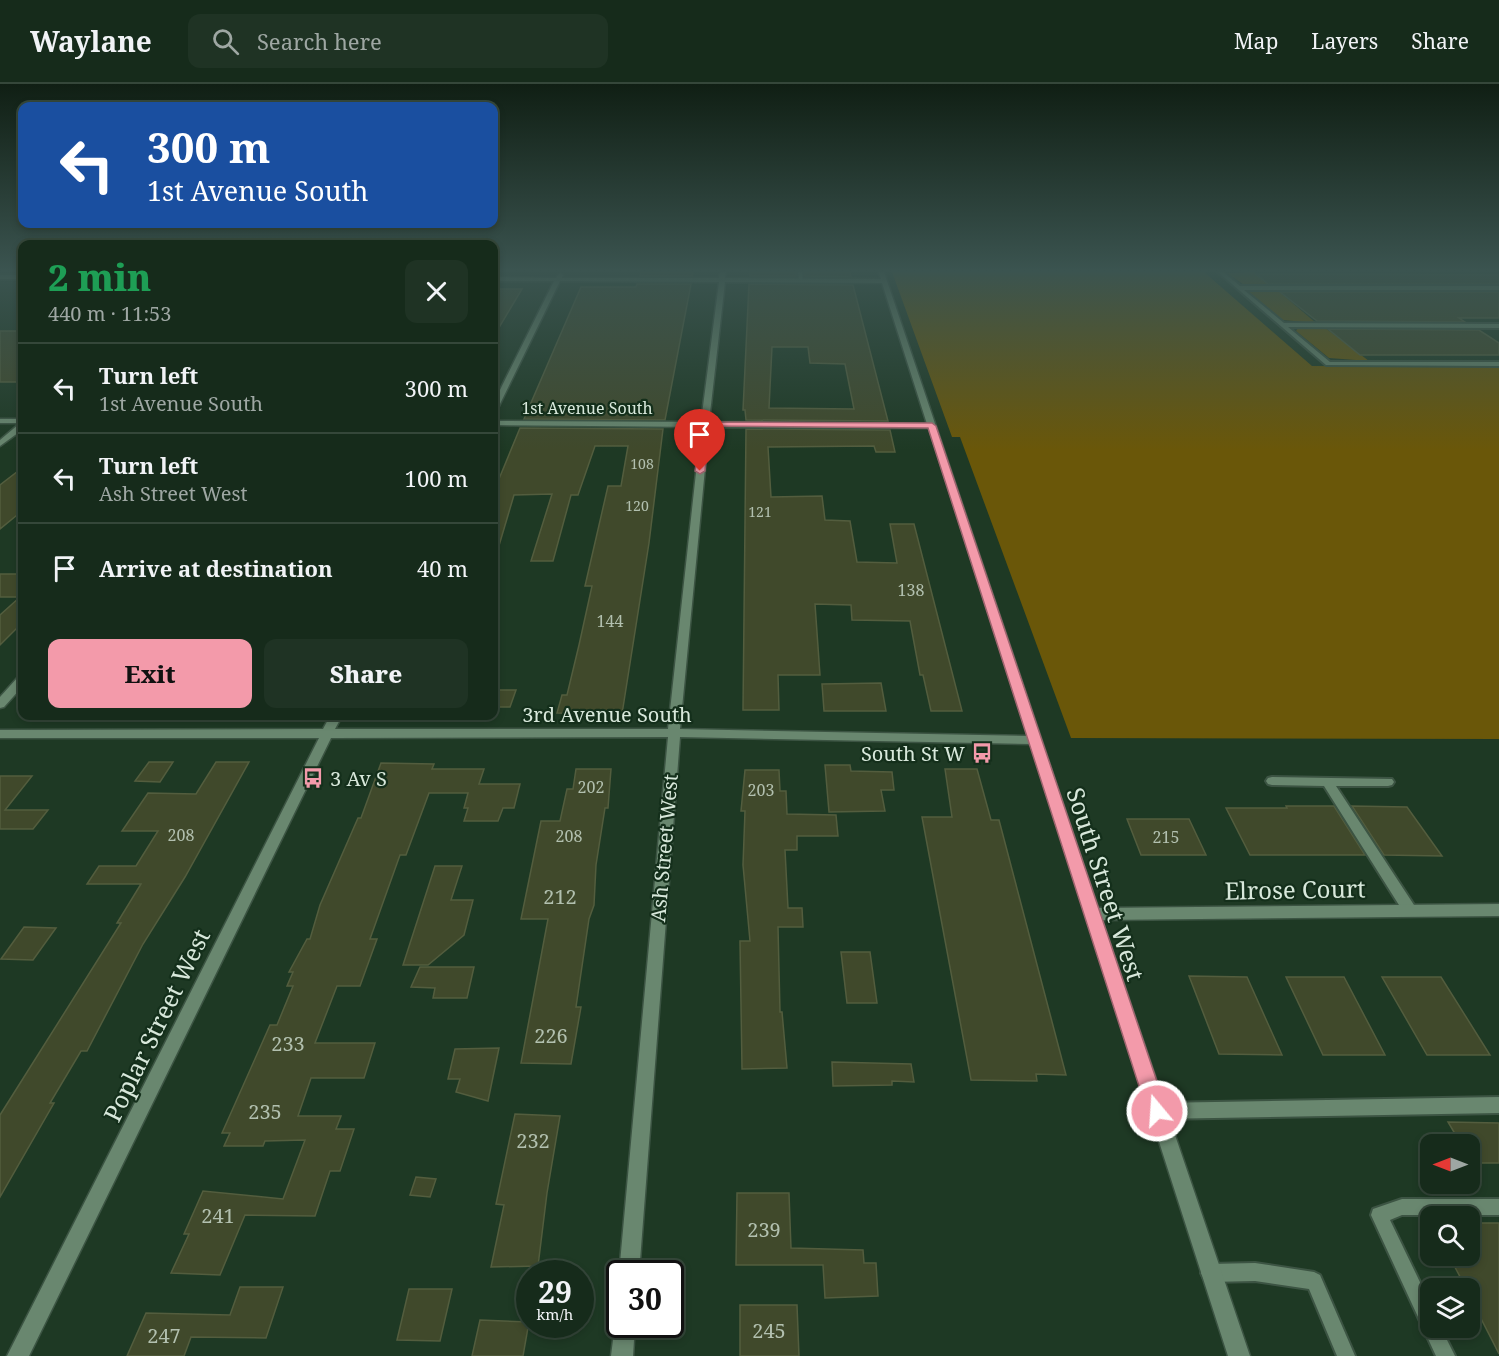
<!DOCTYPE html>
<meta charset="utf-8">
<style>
:root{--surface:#162b1b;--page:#1f3324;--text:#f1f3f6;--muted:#9ea7a3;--line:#35473a;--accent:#f39aaa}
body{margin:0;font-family:"Noto Serif",serif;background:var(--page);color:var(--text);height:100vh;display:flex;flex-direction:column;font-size:22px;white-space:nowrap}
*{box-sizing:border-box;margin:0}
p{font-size:20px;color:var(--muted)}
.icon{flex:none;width:33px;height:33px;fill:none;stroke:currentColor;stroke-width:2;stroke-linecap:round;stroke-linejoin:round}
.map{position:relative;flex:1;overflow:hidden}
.sheet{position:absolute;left:18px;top:156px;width:480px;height:480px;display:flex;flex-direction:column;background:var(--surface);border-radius:12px;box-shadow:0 3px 9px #0003,0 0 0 2px var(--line)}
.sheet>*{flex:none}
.guide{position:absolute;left:18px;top:18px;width:480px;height:126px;border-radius:12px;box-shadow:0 3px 9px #0003,0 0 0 2px var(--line);background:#1a4fa0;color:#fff;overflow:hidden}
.needle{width:39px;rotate:270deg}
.buttons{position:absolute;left:1420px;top:1050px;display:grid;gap:12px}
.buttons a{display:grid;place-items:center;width:60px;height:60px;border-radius:12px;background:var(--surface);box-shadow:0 3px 9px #0003,0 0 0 2px var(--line);font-size:30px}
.speed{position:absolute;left:516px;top:1176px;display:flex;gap:12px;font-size:30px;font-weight:700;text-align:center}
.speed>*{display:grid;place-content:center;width:78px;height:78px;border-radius:50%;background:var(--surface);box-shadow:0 3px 9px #0003,0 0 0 2px var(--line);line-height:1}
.speed small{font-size:15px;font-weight:400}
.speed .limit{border:3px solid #111;border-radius:9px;background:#fff;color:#111}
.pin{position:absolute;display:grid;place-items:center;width:51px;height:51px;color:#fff;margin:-62px -26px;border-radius:50% 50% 50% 0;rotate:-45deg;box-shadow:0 0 6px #0007}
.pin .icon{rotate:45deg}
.me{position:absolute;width:66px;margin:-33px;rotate:342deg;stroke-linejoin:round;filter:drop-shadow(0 0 4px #0008)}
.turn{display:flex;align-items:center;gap:21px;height:126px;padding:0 30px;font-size:27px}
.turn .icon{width:78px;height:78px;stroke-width:2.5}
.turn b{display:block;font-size:42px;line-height:51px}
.round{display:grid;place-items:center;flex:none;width:63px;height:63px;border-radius:12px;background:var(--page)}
.overview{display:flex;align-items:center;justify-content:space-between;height:102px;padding:0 30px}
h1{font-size:36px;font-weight:800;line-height:45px;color:#1e9e55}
.primary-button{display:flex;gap:12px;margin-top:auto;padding:12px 30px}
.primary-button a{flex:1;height:69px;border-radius:12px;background:var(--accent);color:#111;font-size:24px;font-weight:800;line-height:69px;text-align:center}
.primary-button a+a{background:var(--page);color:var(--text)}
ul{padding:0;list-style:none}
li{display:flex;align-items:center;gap:18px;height:90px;padding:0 30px;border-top:2px solid var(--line)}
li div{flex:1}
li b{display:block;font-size:22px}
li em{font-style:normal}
header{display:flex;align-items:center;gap:36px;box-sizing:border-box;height:84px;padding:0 30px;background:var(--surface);border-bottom:2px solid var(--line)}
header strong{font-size:28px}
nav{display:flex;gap:33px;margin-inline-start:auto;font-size:21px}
.search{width:420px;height:54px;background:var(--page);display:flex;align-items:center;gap:15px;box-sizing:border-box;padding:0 21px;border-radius:12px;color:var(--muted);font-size:22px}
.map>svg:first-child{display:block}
.green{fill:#6a5709}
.building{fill:#40492b;stroke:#535d3e;stroke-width:1.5;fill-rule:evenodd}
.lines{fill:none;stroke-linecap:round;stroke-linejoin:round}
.lane-casing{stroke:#3c5443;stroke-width:4}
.street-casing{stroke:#3c5443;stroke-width:3}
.lane{fill:#69876f;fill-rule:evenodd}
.street{fill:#69876f;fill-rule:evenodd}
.route{fill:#f39aaa;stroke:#9e646e;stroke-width:1.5}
.labels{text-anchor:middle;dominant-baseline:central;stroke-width:4.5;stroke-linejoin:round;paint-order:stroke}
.far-number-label{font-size:14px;fill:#b2c0af}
.far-street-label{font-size:16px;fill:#d8e8db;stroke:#142f1b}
.number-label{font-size:16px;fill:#b2c0af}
.street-label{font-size:20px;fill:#d8e8db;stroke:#142f1b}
.poi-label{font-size:20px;fill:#d8e8db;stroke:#142f1b;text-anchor:end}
.near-number-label{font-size:20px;fill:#b2c0af}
.near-street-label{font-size:24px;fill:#d8e8db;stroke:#142f1b}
</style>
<header>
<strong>Waylane</strong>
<div class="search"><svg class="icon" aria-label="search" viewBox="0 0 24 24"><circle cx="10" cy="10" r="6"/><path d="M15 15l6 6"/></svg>Search here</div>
<nav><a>Map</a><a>Layers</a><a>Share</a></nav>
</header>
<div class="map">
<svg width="1499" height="1272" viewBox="0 0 1499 1272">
<rect width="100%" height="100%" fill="#1e3924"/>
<path class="green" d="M 892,188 L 1204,188 L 1312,282 L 1499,283 L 1499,655 L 1071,654 L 960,353 L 952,353 Z
M 1254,188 L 1270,202 L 1243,200 L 1227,189 Z
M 1276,205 L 1316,239 L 1283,236 L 1249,208 Z
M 1324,243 L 1369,277 L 1329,274 L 1296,247 L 1298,244 Z"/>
<path class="building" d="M 641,188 L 693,188 L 692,192 L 640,192 Z
M 750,188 L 796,188 L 796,192 L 750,192 Z
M 804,188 L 850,188 L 851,193 L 805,192 Z
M 1256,190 L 1499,191 L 1499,200 L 1268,200 Z
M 637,200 L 691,200 L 665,336 L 524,335 L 581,203 L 636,203 Z
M 749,200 L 853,201 L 888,337 L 746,336 L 745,326 L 743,326 ZM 772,263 L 808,263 L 810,279 L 845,280 L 854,325 L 769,324 Z
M 494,205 L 522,205 L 494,252 Z
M 1280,208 L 1499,208 L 1499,234 L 1459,234 L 1465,238 L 1317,237 Z
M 1328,245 L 1479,246 L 1499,259 L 1499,271 L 1360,271 Z
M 0,247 L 22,247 L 22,298 L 0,298 Z
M 520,344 L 663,345 L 649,459 L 622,630 L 557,629 L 562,611 L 567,611 L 579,561 L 592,502 L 585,502 L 608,402 L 621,402 L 628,362 L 595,362 L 578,411 L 571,411 L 553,477 L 531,477 L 552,410 L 514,411 L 498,465 L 494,465 L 494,407 Z
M 746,345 L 890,346 L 895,368 L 876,368 L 874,362 L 768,363 L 771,413 L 822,412 L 825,436 L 850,437 L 857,478 L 897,479 L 890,440 L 914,440 L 962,627 L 931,627 L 923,591 L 920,591 L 910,537 L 852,536 L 851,521 L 815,520 L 820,591 L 778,591 L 779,626 L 743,626 Z
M 22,384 L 22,427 L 0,445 L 0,401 Z
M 0,490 L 22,490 L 22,539 L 0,561 L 0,531 L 20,513 L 0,513 Z
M 881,599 L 886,627 L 824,627 L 822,600 Z
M 494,606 L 516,606 L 510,623 L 494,623 Z
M 149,678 L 173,678 L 160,698 L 135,697 Z
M 216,678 L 249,678 L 185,793 L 143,860 L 87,967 L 81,967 L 50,1019 L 54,1019 L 0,1113 L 0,1031 L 121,839 L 117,839 L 141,800 L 87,800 L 99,782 L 136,782 L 158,747 L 122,747 L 148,709 L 196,710 Z
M 381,679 L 434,680 L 432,685 L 484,685 L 479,700 L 520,700 L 514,724 L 503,724 L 498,737 L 464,737 L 468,724 L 464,724 L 468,709 L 429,709 L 406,771 L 400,771 L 370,855 L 377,855 L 360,902 L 337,902 L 315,959 L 375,959 L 364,994 L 311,994 L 298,1032 L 341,1032 L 336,1045 L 354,1045 L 340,1087 L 330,1087 L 315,1132 L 245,1131 L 220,1191 L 171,1189 L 189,1150 L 184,1150 L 203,1107 L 283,1115 L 305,1056 L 265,1057 L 263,1062 L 224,1062 L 230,1049 L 222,1049 L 270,941 L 277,941 L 293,902 L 287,902 L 293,888 L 289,888 L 307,855 L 310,855 L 320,821 L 358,734 L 361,734 Z
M 825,681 L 850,681 L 851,687 L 892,688 L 894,706 L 881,706 L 885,727 L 829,728 Z
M 576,685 L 611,685 L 608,724 L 605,724 L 596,781 L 594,821 L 589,835 L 576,923 L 581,923 L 571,980 L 521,979 L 548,835 L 521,835 L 541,737 L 560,737 L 567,705 L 573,705 Z
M 945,685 L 977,685 L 991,736 L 999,736 L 1066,991 L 1036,990 L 1037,997 L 971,996 L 922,733 L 952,733 Z
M 745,686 L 779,686 L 780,707 L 786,707 L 787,730 L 836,731 L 838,752 L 797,752 L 797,766 L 785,766 L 788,824 L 802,824 L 803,843 L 778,843 L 780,928 L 782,928 L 787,984 L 742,985 L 740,857 L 750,857 L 743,781 L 745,727 L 741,727 Z
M 0,692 L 32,692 L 5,726 L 48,726 L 33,745 L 0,745 Z
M 1286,722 L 1334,722 L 1365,771 L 1250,771 L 1226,724 L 1287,724 Z
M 1352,722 L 1407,723 L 1442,772 L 1384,771 Z
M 1127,735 L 1189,735 L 1206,771 L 1141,771 Z
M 435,782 L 462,782 L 451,816 L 473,816 L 464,851 L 428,881 L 403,881 Z
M 24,843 L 56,844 L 33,876 L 1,875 Z
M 841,868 L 870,868 L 877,919 L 847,919 Z
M 420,883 L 474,883 L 467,914 L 433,914 L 435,904 L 411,903 Z
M 1189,892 L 1247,893 L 1282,971 L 1219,970 Z
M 1286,893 L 1344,893 L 1385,971 L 1323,971 Z
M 1382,893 L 1441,893 L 1490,971 L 1427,971 Z
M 499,964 L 488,1017 L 456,1008 L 460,995 L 448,995 L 455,965 Z
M 832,978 L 911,980 L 914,998 L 892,997 L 892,1001 L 833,1002 Z
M 515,1030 L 560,1032 L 547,1109 L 538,1182 L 491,1183 L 504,1121 L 496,1120 Z
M 1448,1038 L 1499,1039 L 1499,1079 L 1470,1079 L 1470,1060 L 1461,1060 Z
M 416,1093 L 436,1095 L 430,1113 L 410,1111 Z
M 737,1109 L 789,1109 L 791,1164 L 863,1166 L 864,1179 L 876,1179 L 878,1212 L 825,1214 L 823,1181 L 736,1181 Z
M 1470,1139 L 1499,1139 L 1499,1270 L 1470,1213 L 1470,1204 L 1466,1204 L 1449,1172 L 1470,1172 Z
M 240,1203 L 283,1203 L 266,1254 L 191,1253 L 184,1272 L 127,1272 L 146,1229 L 230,1231 Z
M 409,1205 L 452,1205 L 440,1257 L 397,1256 Z
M 740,1221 L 797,1221 L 799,1272 L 740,1272 Z
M 480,1236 L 529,1238 L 523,1272 L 472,1272 Z"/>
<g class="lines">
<g class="lane-casing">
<path id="lane" d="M 798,188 L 802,188 L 803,197 L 799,196 Z
M 1218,188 L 1223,188 L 1240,202 L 1499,202 L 1499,206 L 1244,206 L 1284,239 L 1499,240 L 1499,244 L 1288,243 L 1330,278 L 1499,278 L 1499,282 L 1326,281 Z
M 1272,693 L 1392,695 L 1394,698 L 1392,701 L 1388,702 L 1336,702 L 1414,821 L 1415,825 L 1414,829 L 1409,830 L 1404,829 L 1324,702 L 1272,701 L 1268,700 L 1266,697 L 1268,694 Z
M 1499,1013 L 1499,1029 L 1157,1035 L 1152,1032 L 1149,1027 L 1152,1022 L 1157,1019 Z
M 1402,1115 L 1499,1115 L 1499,1131 L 1402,1131 L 1390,1136 L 1431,1221 L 1431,1244 L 1441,1244 L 1455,1272 L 1436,1272 L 1371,1131 L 1373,1125 Z
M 1255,1179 L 1314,1188 L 1320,1191 L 1355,1272 L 1337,1272 L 1309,1205 L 1255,1197 L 1210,1198 L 1204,1195 L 1201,1189 L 1204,1183 L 1210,1180 Z"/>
</g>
<g class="street-casing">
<path id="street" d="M 720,188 L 726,188 L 725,194 L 881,195 L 878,188 L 884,188 L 1098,824 L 1499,820 L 1499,832 L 1102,836 L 1250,1272 L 1228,1272 L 1031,660 L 680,653 L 639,1190 L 620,1190 L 620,1191 L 619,1190 L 668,653 L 331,654 L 29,1272 L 7,1272 L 319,654 L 0,654 L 0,646 L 323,645 L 330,632 L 342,632 L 335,645 L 668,645 L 701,343 L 494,341 L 494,337 L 701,338 L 719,198 L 560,197 L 498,324 L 494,326 L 494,318 L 554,197 L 494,197 L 494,193 L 556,194 L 560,189 L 563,191 L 562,194 L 719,194 ZM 725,198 L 882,199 L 927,340 L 709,338 ZM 709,343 L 929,344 L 1028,652 L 680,645 Z
M 0,191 L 22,191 L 22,195 L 0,195 Z
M 0,335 L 22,335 L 22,339 L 0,339 Z
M 19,340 L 22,340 L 22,346 L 0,362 L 0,356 Z
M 22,592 L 22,603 L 4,623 L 0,624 L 0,613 L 18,593 Z
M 620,1232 L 620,1240 L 635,1240 L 633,1272 L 611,1272 L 615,1240 Z"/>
</g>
<use href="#lane" class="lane"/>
<use href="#street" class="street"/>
</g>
<linearGradient id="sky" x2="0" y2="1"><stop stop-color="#101f14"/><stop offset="0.51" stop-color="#3b5450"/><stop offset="1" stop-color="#3b5450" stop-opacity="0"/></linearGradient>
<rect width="1499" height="366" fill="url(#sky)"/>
<path class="route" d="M 702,338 L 932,339 L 936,342 L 1167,1027 L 1164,1034 L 1157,1037 L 1150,1034 L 1147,1027 L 928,344 L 709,342 L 705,387 L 700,390 L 695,387 Z"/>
<defs>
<g id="bus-bare" transform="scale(1.62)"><path d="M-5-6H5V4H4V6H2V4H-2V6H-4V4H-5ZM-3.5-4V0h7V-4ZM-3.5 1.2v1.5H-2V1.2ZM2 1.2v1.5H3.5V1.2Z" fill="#f39aaa" stroke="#142f1b" stroke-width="2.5" paint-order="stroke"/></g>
</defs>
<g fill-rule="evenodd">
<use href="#bus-bare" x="982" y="669"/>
<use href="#bus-bare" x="313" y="694"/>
</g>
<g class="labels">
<g class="far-number-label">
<text x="642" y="379">108</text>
<text x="637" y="421">120</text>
<text x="760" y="427">121</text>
</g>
<g class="far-street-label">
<text x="587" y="324">1st Avenue South</text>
</g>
<g class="number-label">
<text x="911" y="506">138</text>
<text x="610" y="537">144</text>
<text x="591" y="703">202</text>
<text x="761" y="706">203</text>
<text x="181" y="751">208</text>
<text x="569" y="752">208</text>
<text x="1166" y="753">215</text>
</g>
<g class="street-label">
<text x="607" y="630">3rd Avenue South</text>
<text transform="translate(664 764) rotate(-85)">Ash Street West</text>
</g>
<g class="poi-label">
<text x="965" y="669">South St W</text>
<text x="330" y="694" text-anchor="start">3 Av S</text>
</g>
<g class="near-number-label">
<text x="560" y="812">212</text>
<text x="551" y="951">226</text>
<text x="288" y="959">233</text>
<text x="265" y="1027">235</text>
<text x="533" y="1056">232</text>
<text x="218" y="1131">241</text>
<text x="764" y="1145">239</text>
<text x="769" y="1246">245</text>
<text x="164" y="1251">247</text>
</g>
<g class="near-street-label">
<text transform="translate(1106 800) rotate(72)">South Street West</text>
<text transform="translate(1295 805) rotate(-1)">Elrose Court</text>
<text transform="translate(156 941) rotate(-64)">Poplar Street West</text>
</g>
</g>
</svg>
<div class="buttons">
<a><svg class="needle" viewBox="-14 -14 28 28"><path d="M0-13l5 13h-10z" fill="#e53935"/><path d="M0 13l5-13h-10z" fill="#9ea7a3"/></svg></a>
<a><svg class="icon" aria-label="search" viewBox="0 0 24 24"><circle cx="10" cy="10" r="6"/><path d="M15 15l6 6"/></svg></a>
<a><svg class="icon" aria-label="layers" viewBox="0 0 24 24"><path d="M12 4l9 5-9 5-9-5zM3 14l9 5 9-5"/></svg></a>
</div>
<div class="speed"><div>29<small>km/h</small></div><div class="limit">30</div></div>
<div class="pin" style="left:700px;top:387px;background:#d93025"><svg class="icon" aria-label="arrive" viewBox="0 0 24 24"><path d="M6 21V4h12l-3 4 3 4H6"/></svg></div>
<svg class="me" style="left:1157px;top:1027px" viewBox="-20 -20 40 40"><circle r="17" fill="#f39aaa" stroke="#fff" stroke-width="3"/><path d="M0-11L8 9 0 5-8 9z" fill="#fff"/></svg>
<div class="guide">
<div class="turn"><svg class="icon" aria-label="left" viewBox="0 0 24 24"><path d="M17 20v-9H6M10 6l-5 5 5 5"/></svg><div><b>300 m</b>1st Avenue South</div></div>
</div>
<section class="sheet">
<div class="overview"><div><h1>2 min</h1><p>440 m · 11:53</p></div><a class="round"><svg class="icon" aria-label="close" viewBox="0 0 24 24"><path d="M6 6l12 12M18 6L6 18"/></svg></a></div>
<ul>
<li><svg class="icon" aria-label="left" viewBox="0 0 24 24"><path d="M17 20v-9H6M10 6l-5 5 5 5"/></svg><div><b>Turn left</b><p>1st Avenue South</p></div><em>300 m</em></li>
<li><svg class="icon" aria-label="left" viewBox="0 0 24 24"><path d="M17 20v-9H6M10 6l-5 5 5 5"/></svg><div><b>Turn left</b><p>Ash Street West</p></div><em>100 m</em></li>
<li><svg class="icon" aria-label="arrive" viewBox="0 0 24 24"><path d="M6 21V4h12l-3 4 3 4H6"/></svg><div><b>Arrive at destination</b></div><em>40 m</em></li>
</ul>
<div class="primary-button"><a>Exit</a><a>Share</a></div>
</section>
</div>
